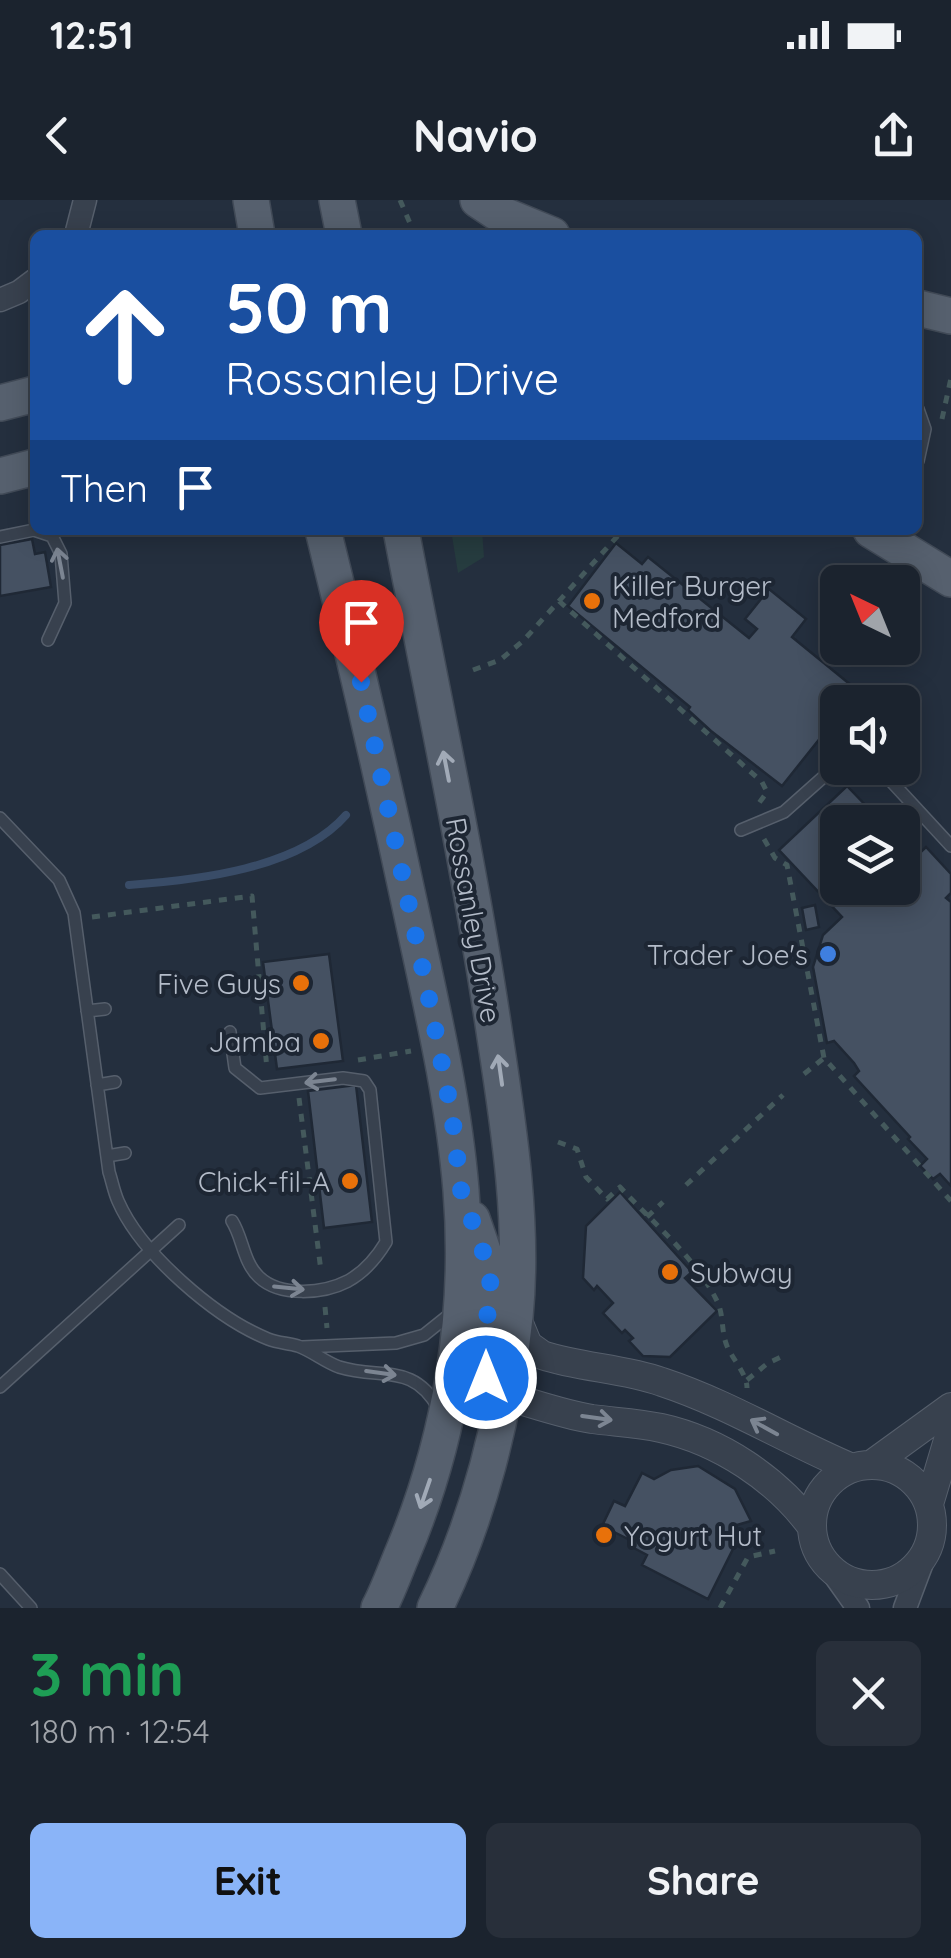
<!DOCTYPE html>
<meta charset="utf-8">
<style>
:root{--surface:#1b232e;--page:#282f3a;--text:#f1f3f6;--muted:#a0a4aa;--line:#39404a;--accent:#8ab4f8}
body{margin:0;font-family:Quicksand,sans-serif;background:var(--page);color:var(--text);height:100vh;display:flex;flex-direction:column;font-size:38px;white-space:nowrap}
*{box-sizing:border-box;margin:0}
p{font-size:32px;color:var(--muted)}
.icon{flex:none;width:55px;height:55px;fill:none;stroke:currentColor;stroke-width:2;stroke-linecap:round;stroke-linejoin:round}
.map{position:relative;height:1408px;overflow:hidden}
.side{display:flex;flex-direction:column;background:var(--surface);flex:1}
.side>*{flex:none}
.banner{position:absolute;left:30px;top:30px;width:892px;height:305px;border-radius:15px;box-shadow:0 5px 25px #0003,0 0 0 2px var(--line);background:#1a4fa0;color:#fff;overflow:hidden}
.needle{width:65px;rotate:317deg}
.fabs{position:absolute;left:820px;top:365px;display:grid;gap:20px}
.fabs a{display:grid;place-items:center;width:100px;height:100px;border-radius:15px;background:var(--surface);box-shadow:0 5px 25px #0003,0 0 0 2px var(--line);font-size:50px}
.pin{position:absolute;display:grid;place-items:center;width:85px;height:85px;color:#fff;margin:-102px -42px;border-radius:50% 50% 50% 0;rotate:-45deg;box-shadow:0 0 10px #0007}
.pin .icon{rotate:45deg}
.me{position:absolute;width:110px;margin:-55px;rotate:0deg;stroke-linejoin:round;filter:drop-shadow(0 0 8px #0008)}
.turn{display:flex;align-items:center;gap:35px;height:210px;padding:0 30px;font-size:45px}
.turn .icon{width:130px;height:130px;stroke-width:2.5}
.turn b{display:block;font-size:70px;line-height:85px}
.then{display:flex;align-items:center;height:95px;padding:0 30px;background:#0003;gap:20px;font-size:38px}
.round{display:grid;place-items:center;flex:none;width:105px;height:105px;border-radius:15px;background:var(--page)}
.headline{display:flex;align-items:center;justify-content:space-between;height:170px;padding:0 30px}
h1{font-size:60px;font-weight:800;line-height:75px;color:#1e9e55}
.primary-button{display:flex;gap:20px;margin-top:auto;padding:20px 30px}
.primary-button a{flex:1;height:115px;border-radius:15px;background:var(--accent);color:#111;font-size:40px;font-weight:800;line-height:115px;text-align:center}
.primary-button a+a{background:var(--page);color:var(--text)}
.status{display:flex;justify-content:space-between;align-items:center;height:70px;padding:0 50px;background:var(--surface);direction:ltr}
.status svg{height:28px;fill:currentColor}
header{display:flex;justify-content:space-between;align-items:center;height:130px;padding:0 30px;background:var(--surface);font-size:45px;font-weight:800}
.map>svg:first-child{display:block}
.green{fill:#263c3f}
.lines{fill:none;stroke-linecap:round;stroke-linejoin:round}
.stream{stroke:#394c67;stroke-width:8}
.building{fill:#455162;stroke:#1f2835;stroke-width:2.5}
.service-casing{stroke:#565f6c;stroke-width:14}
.minor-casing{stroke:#565f6c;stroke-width:25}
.tertiary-casing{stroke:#565f6c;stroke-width:30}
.primary-casing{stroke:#414a57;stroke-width:38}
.path{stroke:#44595c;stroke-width:5;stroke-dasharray:8 8;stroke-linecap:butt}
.service{stroke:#38414e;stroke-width:11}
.minor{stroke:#38414e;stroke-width:22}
.tertiary{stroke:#38414e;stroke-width:28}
.primary{stroke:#56606e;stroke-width:35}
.oneway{stroke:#7c8592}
.oneway2{stroke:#a1aab7}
.route{stroke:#1a73e8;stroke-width:18;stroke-dasharray:0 32.4}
.food-dot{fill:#e8710a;stroke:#1d2633;stroke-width:4}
.shop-dot{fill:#3f7fe0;stroke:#1d2633;stroke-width:4}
.labels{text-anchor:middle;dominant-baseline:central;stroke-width:8;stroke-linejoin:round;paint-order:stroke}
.poi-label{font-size:28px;fill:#b4bcc9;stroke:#1d2633;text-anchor:end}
.street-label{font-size:28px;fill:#b4bcc9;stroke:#1d2633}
</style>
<div class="status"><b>12:51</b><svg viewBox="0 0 49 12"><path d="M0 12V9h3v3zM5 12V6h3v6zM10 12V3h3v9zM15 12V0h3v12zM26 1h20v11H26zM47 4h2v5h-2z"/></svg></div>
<header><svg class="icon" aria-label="back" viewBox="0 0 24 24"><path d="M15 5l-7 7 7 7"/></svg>Navio<svg class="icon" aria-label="share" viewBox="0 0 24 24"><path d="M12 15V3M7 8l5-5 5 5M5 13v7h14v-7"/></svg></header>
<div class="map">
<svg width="951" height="1408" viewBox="0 0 951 1408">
<rect width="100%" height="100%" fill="#242f3e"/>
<path class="green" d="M 451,330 L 482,330 L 484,357 L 458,373 Z"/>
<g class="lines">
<path class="stream" d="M 129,685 C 197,680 299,669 346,615"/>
</g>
<path class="building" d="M 32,339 L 35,354 L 45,352 L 51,387 L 0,396 L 0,345 Z
M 616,343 L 642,364 L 648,357 L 749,438 L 757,429 L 745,419 L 769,389 L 806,419 L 792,437 L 857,490 L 847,502 L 838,502 L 838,514 L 829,527 L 782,586 L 711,531 L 688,510 L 690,507 L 568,406 Z
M 847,586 L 874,614 L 868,622 L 838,622 L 838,688 L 902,688 L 902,660 L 907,665 L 926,647 L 951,674 L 951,693 L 946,698 L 951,702 L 951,986 L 940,974 L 933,979 L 920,966 L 927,959 L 908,939 L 910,937 L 854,876 L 859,871 L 854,863 L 834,841 L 827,843 L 813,767 L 823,735 L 842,717 L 779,650 Z
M 815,705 L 819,727 L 806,730 L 802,708 Z
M 329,754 L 343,861 L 277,869 L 263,762 Z
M 356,885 L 372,1022 L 324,1028 L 308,891 Z
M 620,992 L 692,1072 L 685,1078 L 717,1111 L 670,1157 L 643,1156 L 629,1141 L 633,1138 L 625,1130 L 622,1133 L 603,1113 L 613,1103 L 597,1086 L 594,1090 L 583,1078 L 586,1026 Z
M 698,1266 L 735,1289 L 751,1321 L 737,1325 L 737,1341 L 708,1399 L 642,1365 L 647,1355 L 632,1347 L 634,1342 L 602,1326 L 614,1301 L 625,1306 L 642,1273 L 654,1279 L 671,1270 Z"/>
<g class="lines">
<g class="service-casing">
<path id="service" d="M 918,209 L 925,229 L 918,261
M 0,337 L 34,330 L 52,336 L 61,354 L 65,403 L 48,440
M 879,568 L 951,646
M 0,618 L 59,680 L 74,713 L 109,972 C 112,981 114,992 118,1001 C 141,1054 216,1118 268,1139 C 278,1143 288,1143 298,1146 C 312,1151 325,1162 339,1167 C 381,1180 413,1162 439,1209
M 741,630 L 784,612 L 838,564
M 87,811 L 105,809
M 230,832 L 235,868 L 260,888 L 343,878 L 364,881 L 370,890 L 386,1042 C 377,1057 364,1072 348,1081 C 323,1094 280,1097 259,1077 C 243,1062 243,1038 232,1021
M 97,885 L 115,882
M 107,956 L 125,953
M 302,1147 L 396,1143 L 424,1135 L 454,1111
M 0,1187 L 179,1025
M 0,1374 L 31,1408"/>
</g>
<g class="minor-casing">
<path id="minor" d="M 76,35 L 85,0
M 0,100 L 19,92 L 35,80
M 831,1370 L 858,1408
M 905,1408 L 926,1352"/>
</g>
<g class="tertiary-casing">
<path id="tertiary" d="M 515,1114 L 528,1145 L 542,1155 C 581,1168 623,1168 662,1182 C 729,1204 788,1241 852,1268
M 503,1195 C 532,1203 562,1214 592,1219 C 615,1222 638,1223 661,1228 C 720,1241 777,1279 812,1327
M 871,1265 L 951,1207
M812 1325a60 60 0 1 1 120 0a60 60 0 1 1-120 0Z
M 929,1304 L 951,1230"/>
</g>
<g class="primary-casing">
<path id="primary" d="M 251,0 L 257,35
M 337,0 L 344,35
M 478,0 L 496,12 L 552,35
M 918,108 L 951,116
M 0,203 L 35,194
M 0,276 L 35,267
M 323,330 C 354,455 383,580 410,706 C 430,800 453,894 461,990 C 471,1113 451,1238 403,1352 C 395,1371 388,1391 379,1408
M 401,330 C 433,499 470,667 495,837 C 509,928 524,1025 515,1117 C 505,1216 479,1318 435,1408
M 871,330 L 951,379
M 472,1019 L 491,1074 L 483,1166 L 486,1178 L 503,1195"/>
</g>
<path class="path" d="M 400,0 L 415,35
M 942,219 L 951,178
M 559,401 L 762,582 L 767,592 L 759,603
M 473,470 L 500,460 L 523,441 L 623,330
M 764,639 L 775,658 L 787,665 L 824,858 L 951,1001
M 92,717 L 252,696 L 267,870
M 358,860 L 411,851
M 804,874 L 824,858
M 299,898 L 321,1071
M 558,942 L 577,949 L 586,977 L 607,999 L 620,987 C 652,1022 696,1058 717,1101 C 724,1115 721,1132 727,1146 C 733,1160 747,1174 747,1188
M 686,985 L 783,895
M 647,1017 L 663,1002
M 325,1107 L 327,1128
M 747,1180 L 768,1163 L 781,1157
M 720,1408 L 748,1357 L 775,1351"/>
<use href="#service" class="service"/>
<use href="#minor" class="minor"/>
<use href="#tertiary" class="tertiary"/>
<use href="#primary" class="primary"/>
</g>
<defs><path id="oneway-shaft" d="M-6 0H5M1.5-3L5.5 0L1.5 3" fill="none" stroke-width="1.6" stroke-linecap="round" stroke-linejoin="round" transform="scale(2.5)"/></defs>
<g class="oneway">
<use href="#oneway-shaft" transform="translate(60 363) rotate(-101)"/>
<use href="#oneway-shaft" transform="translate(320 881) rotate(173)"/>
<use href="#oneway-shaft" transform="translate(289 1088) rotate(6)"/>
<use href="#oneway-shaft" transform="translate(381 1173) rotate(8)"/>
<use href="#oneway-shaft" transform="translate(597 1218) rotate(8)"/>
<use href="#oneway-shaft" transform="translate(764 1227) rotate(-151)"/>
</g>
<g class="oneway2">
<use href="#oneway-shaft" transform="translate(446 566) rotate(-101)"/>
<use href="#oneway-shaft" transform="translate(500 870) rotate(-98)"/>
<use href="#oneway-shaft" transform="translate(425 1294) rotate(109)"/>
</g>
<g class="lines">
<path class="route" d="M 361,482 L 430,803 L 452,915 L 461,990 L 491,1074 L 483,1166 L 486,1178"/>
</g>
<g class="food-dot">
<circle cx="592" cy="401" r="10"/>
<circle cx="301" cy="783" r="10"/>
<circle cx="321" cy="841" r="10"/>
<circle cx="350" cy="981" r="10"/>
<circle cx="670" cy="1072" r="10"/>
<circle cx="604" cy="1335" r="10"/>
</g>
<circle class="shop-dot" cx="828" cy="754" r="10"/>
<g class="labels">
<g class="poi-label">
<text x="612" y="385" text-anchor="start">Killer Burger<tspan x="612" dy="32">Medford</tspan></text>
<text x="808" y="754">Trader Joe's</text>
<text x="281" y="783">Five Guys</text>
<text x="301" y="841">Jamba</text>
<text x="330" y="981">Chick-fil-A</text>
<text x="690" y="1072" text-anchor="start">Subway</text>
<text x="624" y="1335" text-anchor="start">Yogurt Hut</text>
</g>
<g class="street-label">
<text transform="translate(474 720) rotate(80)">Rossanley Drive</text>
</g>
</g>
</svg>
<div class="fabs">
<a><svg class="needle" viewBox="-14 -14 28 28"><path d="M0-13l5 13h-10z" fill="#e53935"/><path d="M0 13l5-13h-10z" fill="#a0a4aa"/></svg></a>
<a><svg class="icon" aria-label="sound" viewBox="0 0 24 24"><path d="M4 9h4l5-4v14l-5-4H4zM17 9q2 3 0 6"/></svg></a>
<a><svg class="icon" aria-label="layers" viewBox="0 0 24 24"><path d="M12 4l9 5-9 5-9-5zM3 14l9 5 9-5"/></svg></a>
</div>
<div class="pin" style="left:361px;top:482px;background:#d93025"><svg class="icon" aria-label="arrive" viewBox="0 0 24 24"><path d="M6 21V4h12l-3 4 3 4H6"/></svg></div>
<svg class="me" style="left:486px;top:1178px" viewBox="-20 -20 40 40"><circle r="17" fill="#1a73e8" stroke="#fff" stroke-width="3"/><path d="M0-11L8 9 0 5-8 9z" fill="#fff"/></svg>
<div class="banner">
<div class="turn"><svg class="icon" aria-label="ahead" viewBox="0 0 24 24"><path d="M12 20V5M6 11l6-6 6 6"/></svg><div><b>50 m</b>Rossanley Drive</div></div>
<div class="then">Then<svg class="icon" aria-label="arrive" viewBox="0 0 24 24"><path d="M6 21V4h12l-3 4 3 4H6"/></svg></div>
</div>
</div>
<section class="side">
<div class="headline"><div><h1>3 min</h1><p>180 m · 12:54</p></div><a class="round"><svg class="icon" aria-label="close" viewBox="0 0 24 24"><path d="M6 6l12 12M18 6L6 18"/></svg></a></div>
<div class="primary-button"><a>Exit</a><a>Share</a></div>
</section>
